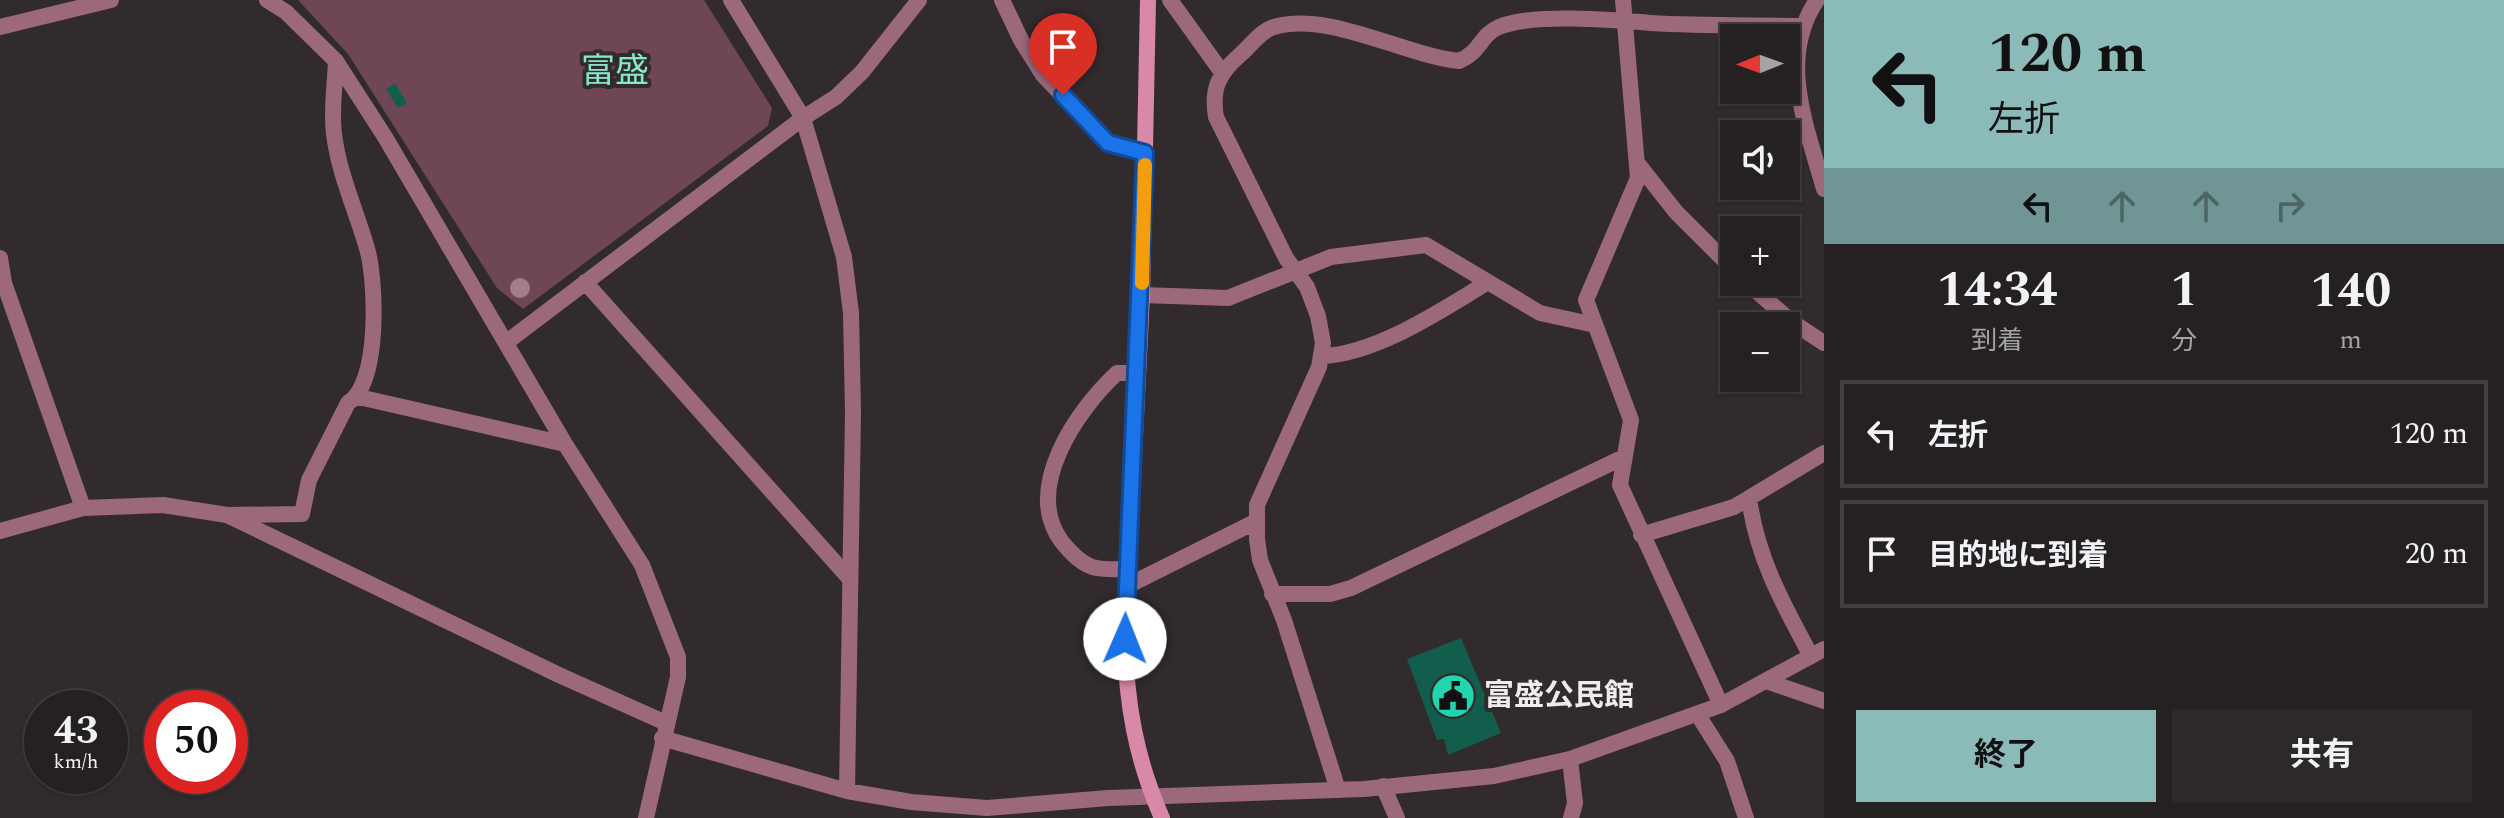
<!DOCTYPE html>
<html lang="ja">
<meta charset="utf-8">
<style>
:root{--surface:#252022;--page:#2d282a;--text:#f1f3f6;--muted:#a3a3a5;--line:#423e40;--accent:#8bbbb9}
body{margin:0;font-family:Spectral,"Noto Sans JP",serif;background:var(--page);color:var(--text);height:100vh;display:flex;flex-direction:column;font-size:30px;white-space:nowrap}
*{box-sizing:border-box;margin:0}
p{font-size:26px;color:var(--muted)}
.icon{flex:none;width:44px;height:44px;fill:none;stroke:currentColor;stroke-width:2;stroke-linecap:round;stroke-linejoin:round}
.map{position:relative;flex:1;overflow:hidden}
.drawer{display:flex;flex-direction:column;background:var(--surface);width:680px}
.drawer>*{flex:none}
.hud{background:#8bbbb9;color:#111;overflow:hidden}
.needle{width:52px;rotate:269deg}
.controls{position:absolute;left:1720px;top:24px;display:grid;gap:16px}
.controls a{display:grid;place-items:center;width:80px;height:80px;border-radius:0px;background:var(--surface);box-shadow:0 2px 6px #0004,0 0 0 2px var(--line);font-size:40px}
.speed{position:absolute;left:24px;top:690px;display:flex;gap:16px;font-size:40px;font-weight:700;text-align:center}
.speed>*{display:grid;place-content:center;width:104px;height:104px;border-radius:50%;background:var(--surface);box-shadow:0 2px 6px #0004,0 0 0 2px var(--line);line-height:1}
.speed small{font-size:20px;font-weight:400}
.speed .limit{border:12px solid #d22;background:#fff;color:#111}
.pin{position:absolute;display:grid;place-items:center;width:68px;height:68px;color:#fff;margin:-82px -34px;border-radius:50% 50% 50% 0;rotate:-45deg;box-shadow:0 0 8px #0007}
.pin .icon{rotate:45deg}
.me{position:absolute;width:88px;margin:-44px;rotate:1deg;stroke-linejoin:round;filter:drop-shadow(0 0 6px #0008)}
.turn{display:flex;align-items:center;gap:28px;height:168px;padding:0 32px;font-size:36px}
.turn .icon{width:104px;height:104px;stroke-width:2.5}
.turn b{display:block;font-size:56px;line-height:68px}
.lanes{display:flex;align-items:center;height:76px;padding:0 32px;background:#0003;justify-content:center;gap:40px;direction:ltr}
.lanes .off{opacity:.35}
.eta{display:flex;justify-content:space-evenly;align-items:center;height:136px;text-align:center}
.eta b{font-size:48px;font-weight:700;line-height:56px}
.button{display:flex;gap:16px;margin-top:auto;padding:16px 32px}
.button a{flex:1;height:92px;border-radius:0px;background:var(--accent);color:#111;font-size:32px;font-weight:700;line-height:92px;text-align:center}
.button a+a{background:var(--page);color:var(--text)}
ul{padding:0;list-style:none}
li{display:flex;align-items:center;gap:24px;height:108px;margin:0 16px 12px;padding:0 16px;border:4px solid var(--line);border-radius:0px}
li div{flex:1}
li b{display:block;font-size:30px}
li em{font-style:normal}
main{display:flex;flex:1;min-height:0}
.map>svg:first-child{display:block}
.green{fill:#6e4655}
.building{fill:#135d4c}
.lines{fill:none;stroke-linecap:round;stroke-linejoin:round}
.minor{stroke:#9b687c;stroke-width:16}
.tertiary{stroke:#9b687c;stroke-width:16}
.secondary{stroke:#d989a8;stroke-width:16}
.tree{fill:#a27e8b}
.route-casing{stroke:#114b97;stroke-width:20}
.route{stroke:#1a73e8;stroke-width:14}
.slow{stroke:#f59e0b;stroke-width:14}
.labels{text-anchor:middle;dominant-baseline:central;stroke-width:8;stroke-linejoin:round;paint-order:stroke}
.poi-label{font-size:30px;font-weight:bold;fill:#f0eced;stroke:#312b2d;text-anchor:start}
.quarter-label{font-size:34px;fill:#87e7cb;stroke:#312b2d}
</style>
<main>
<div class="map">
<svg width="1824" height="818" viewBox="0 0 1824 818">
<rect width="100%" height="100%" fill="#312b2d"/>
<path class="green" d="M 298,0 L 704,0 L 772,108 L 768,126 L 523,309 L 497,288 L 348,54 Z"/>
<path class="building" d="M 395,83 L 407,103 L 398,108 L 386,89 Z
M 1461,638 L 1501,733 L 1448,755 L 1444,739 L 1437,740 L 1407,659 Z"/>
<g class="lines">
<path class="minor" d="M 267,0 L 286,12 L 336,61 L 385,137 L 565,444 L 642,565 L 678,657 L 678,677 L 646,818
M 1002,0 L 1021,40 L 1043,75 L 1082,116 L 1108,143 L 1145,153
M 1170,0 L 1221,71
M 1623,0 L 1638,178 L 1586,300 L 1631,420 L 1620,485 L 1721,705
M 1817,0 C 1777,59 1807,127 1824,189
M 0,27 L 111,0
M 1638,164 L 1676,212 L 1734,270
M 0,258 L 4,283 L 83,508
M 585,282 L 849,578
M 1746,282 L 1792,322 L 1824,343
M 1142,295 L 1228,298 L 1331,257 L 1426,245 L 1540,313 L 1595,325
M 508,341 L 803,118 L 836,97 L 862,72 L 919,0
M 1321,356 C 1374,355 1443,310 1488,282
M 359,397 L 565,444
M 1749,498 C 1757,558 1783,604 1811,656
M 227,515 L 302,514 L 309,480 L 348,403 C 380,384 376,285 368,252 C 357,212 339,175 334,134 C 331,111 335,85 336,61
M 1641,535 L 1734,507 L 1824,453
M 1128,569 C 1118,569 1106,570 1097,568 C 1083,566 1071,553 1062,542 C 1022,489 1077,410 1117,373 L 1136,373
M 1127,586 L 1257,521
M 1272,594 L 1330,594 L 1351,588 L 1624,457
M 1766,681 L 1824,701
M 1698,715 L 1727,761 L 1746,818
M 1570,759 L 1575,803 L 1571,818
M 1383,786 L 1397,818
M 1338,790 L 1284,620 L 1260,560 L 1257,539 L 1257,505 L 1319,367 L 1323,343 L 1318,316 L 1307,287 L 1286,258 L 1216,117 C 1211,88 1219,73 1241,54 C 1250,46 1262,30 1274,27 C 1329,11 1403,55 1459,61 C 1481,52 1480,35 1499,27 C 1532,13 1614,20 1651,23 C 1701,26 1753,25 1803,26"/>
<path class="tertiary" d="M 731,0 L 803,118 L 844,257 L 851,313 L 853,413 L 847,791
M 0,531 L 83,508 L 163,505 L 227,515 L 559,675 L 666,723
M 662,738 L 847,791 L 911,802 L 987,808 L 1108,798 L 1364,789 L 1494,776 L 1570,759 L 1721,705 L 1824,649"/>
<path class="secondary" d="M 1148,0 L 1142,295 L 1125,639 C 1126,703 1136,759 1162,818"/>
</g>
<circle class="tree" cx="520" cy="288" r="10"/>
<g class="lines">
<g class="route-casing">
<path id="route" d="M 1063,95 L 1108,143 L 1145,153 L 1125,639"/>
</g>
<use href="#route" class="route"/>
<path class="slow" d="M 1142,283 L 1145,165"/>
</g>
<defs>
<g id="civic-disc" transform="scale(2.3)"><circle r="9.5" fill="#22d5af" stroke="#312b2d"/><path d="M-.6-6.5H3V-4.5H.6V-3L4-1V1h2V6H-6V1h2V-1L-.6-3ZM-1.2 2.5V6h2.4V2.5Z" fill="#111"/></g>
</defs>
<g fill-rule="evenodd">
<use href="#civic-disc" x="1453" y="696"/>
</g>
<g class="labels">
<g class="poi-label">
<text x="1484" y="696">富盛公民館</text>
</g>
<g class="quarter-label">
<text x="615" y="72">富盛</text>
</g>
</g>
</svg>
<div class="controls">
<a><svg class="needle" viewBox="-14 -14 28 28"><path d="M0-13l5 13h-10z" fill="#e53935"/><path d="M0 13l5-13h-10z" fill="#a3a3a5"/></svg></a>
<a><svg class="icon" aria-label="sound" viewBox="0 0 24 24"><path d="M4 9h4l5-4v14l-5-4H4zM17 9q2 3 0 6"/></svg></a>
<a>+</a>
<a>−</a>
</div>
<div class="speed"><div>43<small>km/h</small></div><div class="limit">50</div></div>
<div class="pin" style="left:1063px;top:95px;background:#d93025"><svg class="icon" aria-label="arrive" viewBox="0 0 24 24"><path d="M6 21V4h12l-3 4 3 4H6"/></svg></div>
<svg class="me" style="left:1125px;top:639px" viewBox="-20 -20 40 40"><circle r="19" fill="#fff"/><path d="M0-13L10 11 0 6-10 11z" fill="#1a73e8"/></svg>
</div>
<section class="drawer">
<div class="hud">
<div class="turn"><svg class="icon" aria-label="left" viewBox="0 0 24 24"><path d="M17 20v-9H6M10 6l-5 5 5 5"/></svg><div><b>120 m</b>左折</div></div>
<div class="lanes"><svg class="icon" aria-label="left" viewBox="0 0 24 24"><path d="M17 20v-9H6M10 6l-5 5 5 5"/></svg><svg class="icon off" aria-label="ahead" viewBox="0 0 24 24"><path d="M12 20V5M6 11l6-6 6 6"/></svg><svg class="icon off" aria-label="ahead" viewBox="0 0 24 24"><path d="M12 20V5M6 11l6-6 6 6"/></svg><svg class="icon off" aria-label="right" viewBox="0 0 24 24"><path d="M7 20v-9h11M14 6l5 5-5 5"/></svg></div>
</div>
<div class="eta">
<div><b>14:34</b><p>到着</p></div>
<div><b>1</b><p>分</p></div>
<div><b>140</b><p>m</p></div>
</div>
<ul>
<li><svg class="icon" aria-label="left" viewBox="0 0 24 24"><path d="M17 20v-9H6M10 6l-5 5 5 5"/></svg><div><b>左折</b></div><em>120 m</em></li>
<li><svg class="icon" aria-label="arrive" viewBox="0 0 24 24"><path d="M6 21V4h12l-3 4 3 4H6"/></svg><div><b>目的地に到着</b></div><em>20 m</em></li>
</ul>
<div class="button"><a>終了</a><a>共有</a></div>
</section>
</main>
